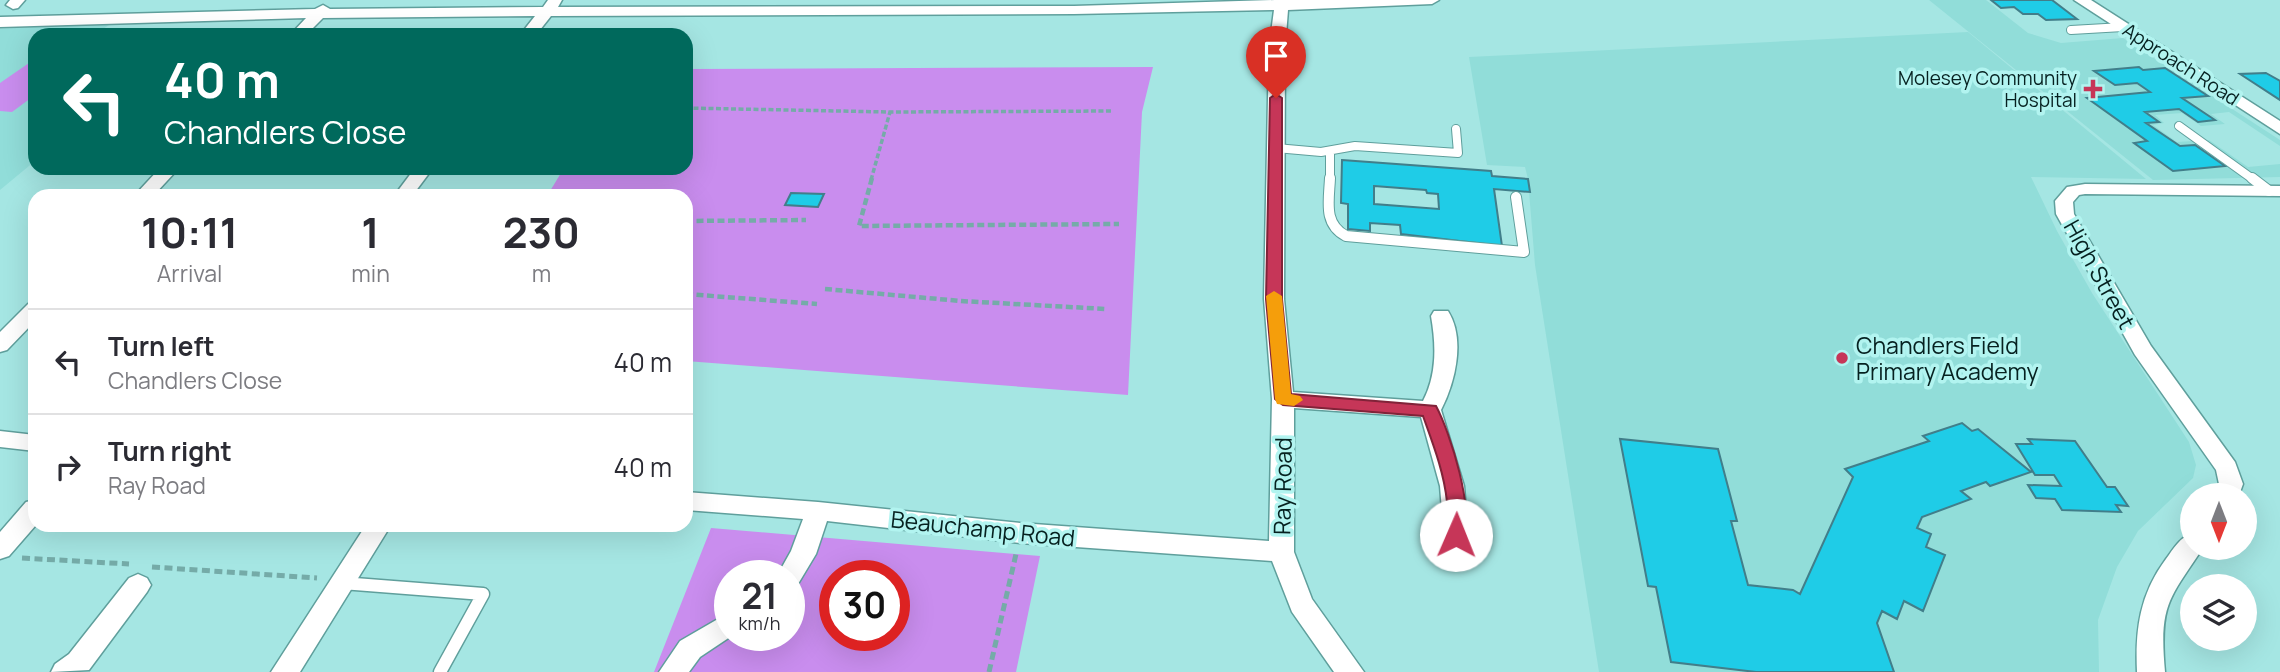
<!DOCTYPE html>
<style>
:root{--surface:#fff;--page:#f2f2f3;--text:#2b2b33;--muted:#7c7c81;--line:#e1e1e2}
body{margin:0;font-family:Manrope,sans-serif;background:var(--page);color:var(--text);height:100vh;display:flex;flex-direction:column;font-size:26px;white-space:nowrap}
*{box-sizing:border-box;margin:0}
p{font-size:23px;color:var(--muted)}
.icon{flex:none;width:38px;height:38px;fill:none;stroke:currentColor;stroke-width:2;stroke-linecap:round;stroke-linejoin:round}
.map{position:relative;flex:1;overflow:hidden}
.sheet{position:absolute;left:28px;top:189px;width:665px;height:343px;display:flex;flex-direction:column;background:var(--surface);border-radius:21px;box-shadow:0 7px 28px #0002}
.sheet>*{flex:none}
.hud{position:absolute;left:28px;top:28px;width:665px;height:147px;border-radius:21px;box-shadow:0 7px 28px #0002;background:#00695c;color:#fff;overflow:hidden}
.needle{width:46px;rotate:180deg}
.buttons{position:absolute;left:2180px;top:483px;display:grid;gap:14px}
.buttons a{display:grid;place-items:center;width:77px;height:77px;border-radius:50%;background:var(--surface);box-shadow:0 7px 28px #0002;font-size:35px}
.speed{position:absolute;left:714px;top:560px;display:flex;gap:14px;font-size:35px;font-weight:700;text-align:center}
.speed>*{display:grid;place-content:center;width:91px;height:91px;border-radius:50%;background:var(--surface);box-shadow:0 7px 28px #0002;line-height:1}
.speed small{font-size:18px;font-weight:400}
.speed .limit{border:10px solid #d22;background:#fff;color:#111}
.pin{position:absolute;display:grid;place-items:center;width:60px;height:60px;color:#fff;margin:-72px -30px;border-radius:50% 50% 50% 0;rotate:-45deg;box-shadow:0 0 7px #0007}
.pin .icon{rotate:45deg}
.me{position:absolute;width:77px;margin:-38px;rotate:1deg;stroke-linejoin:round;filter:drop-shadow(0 0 5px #0008)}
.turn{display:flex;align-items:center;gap:24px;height:147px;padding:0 21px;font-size:32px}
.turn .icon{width:91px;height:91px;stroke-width:2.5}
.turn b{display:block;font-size:49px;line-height:60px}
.eta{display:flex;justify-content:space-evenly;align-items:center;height:119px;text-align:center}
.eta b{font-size:42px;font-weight:700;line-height:49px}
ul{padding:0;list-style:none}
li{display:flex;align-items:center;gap:21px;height:105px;padding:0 21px;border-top:2px solid var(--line)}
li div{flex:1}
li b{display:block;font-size:26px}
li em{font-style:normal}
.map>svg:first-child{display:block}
.built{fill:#91ddd9;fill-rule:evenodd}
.green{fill:#c98dee;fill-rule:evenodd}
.building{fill:#1fcce7;stroke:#417e8a;stroke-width:2;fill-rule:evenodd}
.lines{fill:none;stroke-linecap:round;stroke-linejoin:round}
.lane-far2-casing{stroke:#5f9f9c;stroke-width:10}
.lane-far1-casing{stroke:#5f9f9c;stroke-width:12}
.lane-casing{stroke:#5f9f9c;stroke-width:15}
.street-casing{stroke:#5f9f9c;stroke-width:3}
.path-far2{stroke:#75aba8;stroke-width:3.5;stroke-dasharray:5 2.5;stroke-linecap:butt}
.path-far1{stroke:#75aba8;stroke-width:4.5;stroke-dasharray:7 3.5;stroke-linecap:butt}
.path{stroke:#75aba8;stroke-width:5;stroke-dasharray:8 4.5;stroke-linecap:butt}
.lane-far2{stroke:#fff;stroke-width:8}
.lane-far1{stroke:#fff;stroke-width:10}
.lane{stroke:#fff;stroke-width:12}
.street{fill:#fff;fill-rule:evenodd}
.route{fill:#c63658;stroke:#812339;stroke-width:2}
.slow{fill:#f59e0b}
.poi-dot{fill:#c63658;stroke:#b2f4f0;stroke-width:2.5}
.labels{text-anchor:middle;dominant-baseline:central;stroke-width:7;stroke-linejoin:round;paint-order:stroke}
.far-street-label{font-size:19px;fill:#062120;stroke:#b2f4f0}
.far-poi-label{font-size:19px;fill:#062120;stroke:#b2f4f0;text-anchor:end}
.street-label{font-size:23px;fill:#062120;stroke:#b2f4f0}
.poi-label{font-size:23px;fill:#062120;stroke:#b2f4f0;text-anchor:start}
</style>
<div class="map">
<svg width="2280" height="672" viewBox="0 0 2280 672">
<rect width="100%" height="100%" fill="#a5e6e3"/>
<path class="built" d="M 1929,0 L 1986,0 L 2028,33 L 2061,43 L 2123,38 L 2280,140 L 2280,146 L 2229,112 L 2211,114 L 2225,124 L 2201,126 L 2182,113 L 2155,115 L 2164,123 L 2153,125 L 2177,142 L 2209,140 L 2248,167 L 2280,164 L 2280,177 L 2153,180 ZM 2139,67 L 2143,70 L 2165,68 L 2207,95 L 2182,98 L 2213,120 L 2198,122 L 2179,109 L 2145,112 L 2158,121 L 2146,123 L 2180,146 L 2224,166 L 2173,171 L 2135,143 L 2147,141 L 2088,98 L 2150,92 L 2137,83 L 2115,85 L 2096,72 Z
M 115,21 L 94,35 L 35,35 L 35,161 L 0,190 L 0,29 Z
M 1968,32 L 2146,179 L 2031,177 L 2057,231 L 2092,293 L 2189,442 L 2196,465 L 2193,478 L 2138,531 L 2117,567 L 2098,620 L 2099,672 L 1894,672 L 1877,623 L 1882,611 L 1897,619 L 1904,601 L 1923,610 L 1944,556 L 1926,547 L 1931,534 L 1917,528 L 1922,517 L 1971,500 L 1961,491 L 1986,482 L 1990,486 L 2030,471 L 1979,429 L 1972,431 L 1962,423 L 1924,436 L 1929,441 L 1845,469 L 1853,477 L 1800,594 L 1793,590 L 1748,585 L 1731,521 L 1737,521 L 1718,449 L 1620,439 L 1648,585 L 1656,587 L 1671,661 L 1756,672 L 1599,672 L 1535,265 L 1528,179 L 1525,167 L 1487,165 L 1469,57 ZM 2029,439 L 2075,441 L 2107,487 L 2115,487 L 2128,505 L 2116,505 L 2120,512 L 2062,510 L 2055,499 L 2036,498 L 2028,485 L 2061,486 L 2054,475 L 2035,474 L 2016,445 L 2032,444 Z"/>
<path class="green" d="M 29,63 L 35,63 L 35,95 L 12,112 L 0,111 L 0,83 Z
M 1153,67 L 1142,112 L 1128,395 L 686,361 L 686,196 L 547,196 L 564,168 L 686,168 L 686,69 Z
M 711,528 L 1040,556 L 1016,672 L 654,672 ZM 730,576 L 789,576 L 789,635 L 730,635 ZM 835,576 L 894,576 L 894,635 L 835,635 Z"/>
<path class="building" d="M 1991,0 L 2052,0 L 2077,19 L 2046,20 L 2038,14 L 2023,14 L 2014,7 L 2001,8 Z
M 2139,67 L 2143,70 L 2165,68 L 2208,96 L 2182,98 L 2215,120 L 2198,122 L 2179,109 L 2145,112 L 2159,122 L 2146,123 L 2180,146 L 2195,145 L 2225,166 L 2173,171 L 2134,143 L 2147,141 L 2087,98 L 2150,92 L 2137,83 L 2115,85 L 2094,71 Z
M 2266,73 L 2280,81 L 2280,100 L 2240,74 Z
M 1342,160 L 1491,171 L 1492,176 L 1528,179 L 1530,192 L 1494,189 L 1502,246 L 1401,234 L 1400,225 L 1370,223 L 1370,231 L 1348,229 L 1348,204 L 1341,203 ZM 1374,186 L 1426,190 L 1427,193 L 1438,194 L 1439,209 L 1374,204 Z
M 791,193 L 824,194 L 818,207 L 785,205 Z
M 1962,423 L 1972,431 L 1978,429 L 2031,472 L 1990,486 L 1986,482 L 1961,491 L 1971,499 L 1922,517 L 1917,528 L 1931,534 L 1926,547 L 1945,555 L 1923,611 L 1904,601 L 1897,619 L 1882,611 L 1877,623 L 1894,672 L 1756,672 L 1671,662 L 1656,587 L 1648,586 L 1620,439 L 1718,449 L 1737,521 L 1731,521 L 1748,585 L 1793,590 L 1800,594 L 1853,477 L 1845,469 L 1929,441 L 1923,436 Z
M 2028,439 L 2075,441 L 2107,487 L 2115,487 L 2128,506 L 2116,505 L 2121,512 L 2062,510 L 2055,499 L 2036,498 L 2028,485 L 2061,486 L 2054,475 L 2035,475 L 2016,444 L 2032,444 Z"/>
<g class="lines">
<g class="lane-far2-casing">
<path id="lane-far2" d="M 2071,30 L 2123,27
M 2179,126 L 2254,180
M 1276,148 L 1321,152 L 1355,146 L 1458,153 L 1456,129
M 1330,180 L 1330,151"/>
</g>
<g class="lane-far1-casing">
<path id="lane-far1" d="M 1330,178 C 1329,201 1323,224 1346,236 L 1524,252 L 1516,197
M 2252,178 L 2269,191"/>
</g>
<g class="lane-casing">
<path id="lane" d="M 342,583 L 483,594 L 440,672"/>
</g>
<g class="street-casing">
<path id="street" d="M 10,0 L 25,0 L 18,8 L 13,9 L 6,5 Z
M 548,0 L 562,0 L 558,7 L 1074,6 L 1275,0 L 1439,0 L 1432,4 L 1288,10 L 1285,48 L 1284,299 L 1293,392 L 1423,401 C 1437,374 1436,345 1431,316 L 1434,311 L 1448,311 C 1466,339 1455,383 1441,410 L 1464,486 L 1468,535 L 1465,542 L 1456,545 L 1447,542 L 1444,535 L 1440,486 L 1421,417 L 1294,408 L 1294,552 L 1312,599 L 1364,672 L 1334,672 L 1292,612 L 1272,561 L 1020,543 L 827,521 L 816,554 L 798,584 L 789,587 L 789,576 L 777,576 L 791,551 L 803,519 L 686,510 L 686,492 L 818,502 L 1020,523 L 1269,541 L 1272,399 L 1264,299 L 1269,48 L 1274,10 L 1074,14 L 551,16 L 536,35 L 520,35 L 535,16 L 323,18 L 306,35 L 290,35 L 306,18 L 0,27 L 0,17 L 315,9 L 323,5 L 330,9 L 543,7 Z
M 2074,0 L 2091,0 L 2280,121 L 2280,134 Z
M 160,168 L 179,168 L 153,196 L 134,196 Z
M 415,168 L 433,168 L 412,196 L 394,196 Z
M 2085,184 L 2280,186 L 2280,196 L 2085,194 L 2079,195 L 2073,202 L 2074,214 L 2151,346 L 2235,462 L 2243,484 L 2239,495 L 2215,495 L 2219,484 L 2216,470 L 2135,355 L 2056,214 L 2055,201 L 2067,187 Z
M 35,302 L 35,321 L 7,350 L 0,352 L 0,332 L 28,304 Z
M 0,431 L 35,435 L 35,451 L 0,447 Z
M 35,500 L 36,525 L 9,556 L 0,559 L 0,532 L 26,502 Z
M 366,525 L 391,525 L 300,672 L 271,672 Z
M 2193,533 L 2193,548 L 2203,548 C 2168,600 2159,606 2165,672 L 2137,672 C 2135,629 2140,594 2166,559 C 2174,548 2180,537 2193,533 Z
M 138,574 L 147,578 L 151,585 L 147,592 L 89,670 L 51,672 L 55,664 L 69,654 L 129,578 Z
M 730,612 L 730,635 L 733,635 L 700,657 L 689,672 L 659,672 L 680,641 Z"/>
</g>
<path class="path-far2" d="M 686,108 L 890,112 L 1112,111
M 871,180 L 890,112"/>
<path class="path-far1" d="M 872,178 L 859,226 L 1119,224
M 686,221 L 806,220
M 825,289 L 961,301 L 1106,309
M 686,294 L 817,304"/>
<path class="path" d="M 22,558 L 129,564
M 152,567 L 317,578
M 989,672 L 1016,554"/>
<use href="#lane-far2" class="lane-far2"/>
<use href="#lane-far1" class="lane-far1"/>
<use href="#lane" class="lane"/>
<use href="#street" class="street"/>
</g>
<path class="route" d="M 1276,94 L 1282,98 L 1282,299 L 1291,394 L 1436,406 C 1450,432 1476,513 1462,540 L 1456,542 L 1449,540 C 1443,529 1449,514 1447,502 C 1444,472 1433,444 1423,416 L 1283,405 L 1275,399 L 1266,299 L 1270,98 Z"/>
<path class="slow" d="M 1274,291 L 1282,296 L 1291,394 L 1300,396 L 1303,400 L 1294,406 L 1277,404 L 1275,399 L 1266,296 Z"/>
<g class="poi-dot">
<path d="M2089.5 78.5h7v7h7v7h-7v7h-7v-7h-7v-7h7z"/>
<circle cx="1842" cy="358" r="7"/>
</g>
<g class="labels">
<g class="far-street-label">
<text transform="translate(2181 64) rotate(33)">Approach Road</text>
</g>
<g class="far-poi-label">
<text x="2077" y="78">Molesey Community<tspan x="2077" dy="22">Hospital</tspan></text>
</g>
<g class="street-label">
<text transform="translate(2100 274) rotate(61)">High Street</text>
<text transform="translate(1282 486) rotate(-89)">Ray Road</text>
<text transform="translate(983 528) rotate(6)">Beauchamp Road</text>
</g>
<g class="poi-label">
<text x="1856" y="345">Chandlers Field<tspan x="1856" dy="26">Primary Academy</tspan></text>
</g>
</g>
</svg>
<div class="buttons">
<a><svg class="needle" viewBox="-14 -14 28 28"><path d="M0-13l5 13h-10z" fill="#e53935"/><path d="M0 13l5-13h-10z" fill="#7c7c81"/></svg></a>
<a><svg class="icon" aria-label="layers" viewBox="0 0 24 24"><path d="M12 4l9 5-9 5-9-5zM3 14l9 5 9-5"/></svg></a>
</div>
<div class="speed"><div>21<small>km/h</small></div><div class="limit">30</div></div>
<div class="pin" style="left:1276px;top:98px;background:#d93025"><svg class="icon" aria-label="arrive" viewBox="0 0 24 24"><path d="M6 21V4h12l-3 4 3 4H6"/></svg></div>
<svg class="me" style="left:1456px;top:535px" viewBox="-20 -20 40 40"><circle r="19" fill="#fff"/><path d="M0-13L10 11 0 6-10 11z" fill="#c63658"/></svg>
<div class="hud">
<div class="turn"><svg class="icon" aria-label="left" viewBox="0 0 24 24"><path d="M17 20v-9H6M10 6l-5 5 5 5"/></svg><div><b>40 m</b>Chandlers Close</div></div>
</div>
<section class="sheet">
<div class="eta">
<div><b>10:11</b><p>Arrival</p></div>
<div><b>1</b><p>min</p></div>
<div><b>230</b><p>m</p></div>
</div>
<ul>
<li><svg class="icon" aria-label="left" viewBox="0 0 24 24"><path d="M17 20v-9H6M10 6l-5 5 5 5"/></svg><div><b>Turn left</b><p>Chandlers Close</p></div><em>40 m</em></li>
<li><svg class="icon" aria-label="right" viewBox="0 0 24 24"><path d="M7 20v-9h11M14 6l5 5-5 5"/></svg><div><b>Turn right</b><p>Ray Road</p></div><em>40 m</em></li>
</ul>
</section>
</div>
